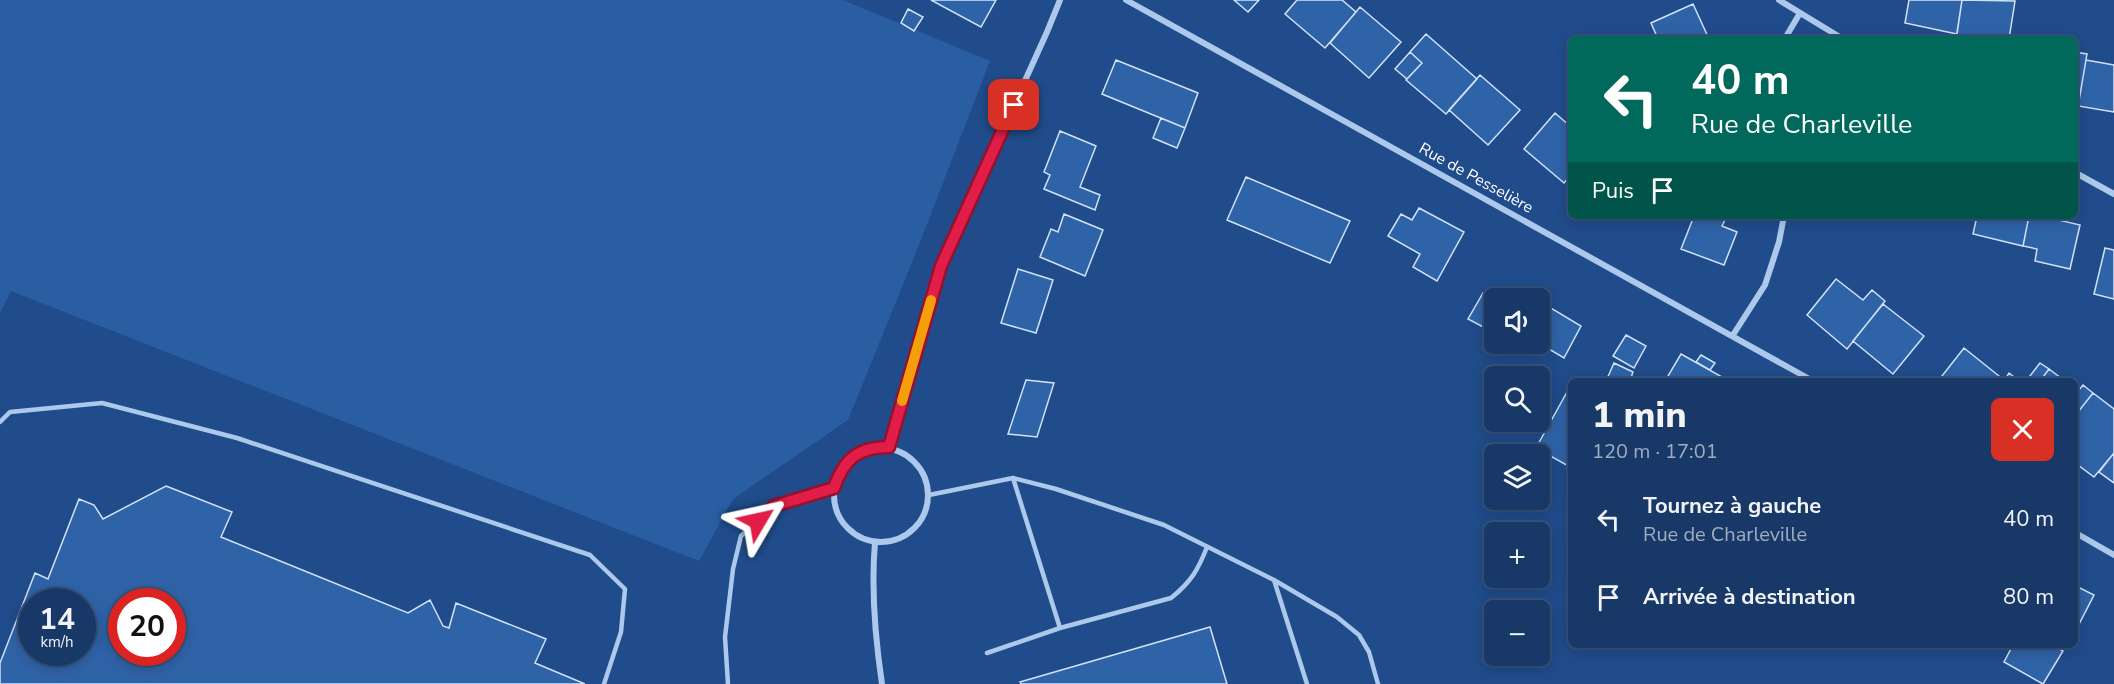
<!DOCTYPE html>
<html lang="fr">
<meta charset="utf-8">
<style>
:root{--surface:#183968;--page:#21406e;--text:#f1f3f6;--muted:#9facc0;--line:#36537c}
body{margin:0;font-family:"Nunito Sans",sans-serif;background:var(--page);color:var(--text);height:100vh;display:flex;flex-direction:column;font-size:22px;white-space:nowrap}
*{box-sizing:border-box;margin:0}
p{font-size:20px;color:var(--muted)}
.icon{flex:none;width:33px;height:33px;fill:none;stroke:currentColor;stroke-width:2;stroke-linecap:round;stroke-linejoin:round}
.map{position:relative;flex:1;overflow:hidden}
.side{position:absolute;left:1568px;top:378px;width:510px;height:270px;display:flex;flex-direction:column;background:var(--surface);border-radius:9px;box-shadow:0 3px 15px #0003,0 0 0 2px var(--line)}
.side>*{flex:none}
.guide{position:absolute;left:1568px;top:36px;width:510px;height:183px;border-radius:9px;box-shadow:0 3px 15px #0003,0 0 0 2px var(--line);background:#00695c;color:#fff;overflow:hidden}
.tools{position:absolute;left:1484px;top:288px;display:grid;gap:12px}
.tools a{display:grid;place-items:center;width:66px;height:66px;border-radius:9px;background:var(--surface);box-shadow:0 3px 15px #0003,0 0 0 2px var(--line);font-size:30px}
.speed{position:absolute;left:18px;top:588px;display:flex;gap:12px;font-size:30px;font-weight:700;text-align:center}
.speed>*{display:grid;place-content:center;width:78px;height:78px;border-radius:50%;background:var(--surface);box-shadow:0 3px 15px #0003,0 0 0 2px var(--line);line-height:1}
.speed small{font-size:15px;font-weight:400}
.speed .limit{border:9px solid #d22;background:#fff;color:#111}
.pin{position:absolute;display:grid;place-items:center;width:51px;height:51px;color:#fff;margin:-26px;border-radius:12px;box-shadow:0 3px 9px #0006}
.me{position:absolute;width:66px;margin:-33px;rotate:54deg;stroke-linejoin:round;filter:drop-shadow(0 0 4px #0008)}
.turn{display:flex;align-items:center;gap:21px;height:126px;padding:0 24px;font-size:27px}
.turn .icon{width:78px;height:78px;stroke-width:2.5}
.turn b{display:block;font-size:42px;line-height:51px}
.then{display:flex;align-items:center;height:57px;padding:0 24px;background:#0003;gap:12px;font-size:22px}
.round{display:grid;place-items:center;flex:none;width:63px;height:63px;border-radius:9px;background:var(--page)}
.headline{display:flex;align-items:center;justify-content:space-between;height:102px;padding:0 24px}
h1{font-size:36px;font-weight:800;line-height:45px}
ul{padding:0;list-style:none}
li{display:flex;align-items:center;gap:18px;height:78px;padding:0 24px}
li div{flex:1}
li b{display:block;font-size:22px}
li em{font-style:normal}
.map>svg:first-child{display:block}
.green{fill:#295ea3}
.building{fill:#2f63a8;stroke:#d1e2f8;stroke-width:1.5;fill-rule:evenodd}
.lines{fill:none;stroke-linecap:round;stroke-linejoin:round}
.service{stroke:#acc8eb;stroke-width:4.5}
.minor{stroke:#acc8eb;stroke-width:6}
.route-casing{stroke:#92132f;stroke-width:15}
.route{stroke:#e11d48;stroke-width:10}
.slow{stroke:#f59e0b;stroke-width:10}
.labels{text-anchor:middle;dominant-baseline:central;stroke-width:6;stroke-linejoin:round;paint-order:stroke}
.street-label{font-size:16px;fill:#fff;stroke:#204c8b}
</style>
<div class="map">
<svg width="2114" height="684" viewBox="0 0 2114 684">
<rect width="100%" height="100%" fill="#204c8b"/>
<path class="green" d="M 0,0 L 843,0 L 990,61 L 917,250 L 848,420 L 733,499 L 699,561 L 11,291 L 0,313 Z"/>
<path class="building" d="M 931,0 L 996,0 L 981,27 Z
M 1234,0 L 1259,0 L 1248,12 Z
M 1297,0 L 1342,0 L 1356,12 L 1325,48 L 1285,14 Z
M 1909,0 L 1962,0 L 1957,34 L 1905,23 Z
M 1962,0 L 2015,1 L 2009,39 L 1956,39 Z
M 1693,4 L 1709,39 L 1658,39 L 1651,23 Z
M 1360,7 L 1401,42 L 1369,78 L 1330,43 Z
M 908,9 L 923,17 L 914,31 L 901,23 Z
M 1426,34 L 1477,79 L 1446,114 L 1406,80 L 1422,63 L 1410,52 Z
M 1410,52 L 1422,63 L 1407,79 L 1395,69 Z
M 2074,52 L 2087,54 L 2079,101 L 2074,100 Z
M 1116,60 L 1198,93 L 1185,128 L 1102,94 Z
M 2086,60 L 2114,65 L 2114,112 L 2078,106 Z
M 1480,75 L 1520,110 L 1488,145 L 1449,110 Z
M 1555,113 L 1570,126 L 1570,176 L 1564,183 L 1524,149 Z
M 1161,118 L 1185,128 L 1177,148 L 1153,138 Z
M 1060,131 L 1096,146 L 1080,187 L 1100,195 L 1095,210 L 1044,189 L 1050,175 L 1044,172 Z
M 1246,177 L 1350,221 L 1330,263 L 1227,220 Z
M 1419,208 L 1464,232 L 1437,281 L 1413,267 L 1420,254 L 1388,236 L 1401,214 L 1412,220 Z
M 1064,214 L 1103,230 L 1085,276 L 1040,257 L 1051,229 L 1058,232 Z
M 1694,216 L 1727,216 L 1722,226 L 1737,232 L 1724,265 L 1681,249 Z
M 1977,216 L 2029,216 L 2023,246 L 1973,234 Z
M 2029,216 L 2042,216 L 2080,225 L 2070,269 L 2035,261 L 2037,249 L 2023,246 Z
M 2105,248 L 2114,250 L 2114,299 L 2094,294 Z
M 1018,269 L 1053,280 L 1036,333 L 1001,323 Z
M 1836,279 L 1863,300 L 1872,290 L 1885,301 L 1847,349 L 1807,315 Z
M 1533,292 L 1551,303 L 1549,307 L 1581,326 L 1564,358 L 1539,343 L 1539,298 L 1530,298 Z
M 1483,293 L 1494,299 L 1494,317 L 1487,329 L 1468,319 Z
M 1883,304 L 1924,336 L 1893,374 L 1853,341 Z
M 1626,335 L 1646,346 L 1634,368 L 1613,356 Z
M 1964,348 L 2004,380 L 2004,381 L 1938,381 Z
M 1681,354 L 1722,377 L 1720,381 L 1665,381 Z
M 1701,355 L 1715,363 L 1710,370 L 1696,362 Z
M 1614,363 L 1633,372 L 1630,381 L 1606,381 Z
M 2040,363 L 2049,369 L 2040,381 L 2026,381 Z
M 2049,369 L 2065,381 L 2040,381 Z
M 2009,373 L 2019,381 L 2004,381 Z
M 1026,380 L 1054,383 L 1037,437 L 1008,434 Z
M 2083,385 L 2093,393 L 2074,417 L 2074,396 Z
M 1567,392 L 1570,394 L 1570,467 L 1536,448 Z
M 2093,393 L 2114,409 L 2114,453 L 2094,477 L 2074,462 L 2074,417 Z
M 2114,453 L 2114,483 L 2099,472 Z
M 166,486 L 232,512 L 221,537 L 408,613 L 430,600 L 443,626 L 449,628 L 456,603 L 546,639 L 535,663 L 585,684 L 0,684 L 0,663 L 35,573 L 48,579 L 79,499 L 94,505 L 103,519 ZM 32,602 L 82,602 L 82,652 L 32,652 ZM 122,602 L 172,602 L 172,652 L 122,652 Z
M 2074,585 L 2094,595 L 2077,628 L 2074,627 Z
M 1210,627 L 1227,684 L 1021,684 L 1020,682 Z
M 2013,645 L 2052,645 L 2063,651 L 2043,684 L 2004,662 Z"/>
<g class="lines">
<path class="service" d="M 0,422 L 10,412 L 102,403 L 237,438 L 590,555 L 625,589 L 621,632 L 604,684
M 1013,478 L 1060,628 L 1171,598 C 1191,582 1198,570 1207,547
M 929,495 L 1013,478 L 1056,489 L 1164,525 L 1274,580 L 1337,617 L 1359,635 L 1369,652 L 1378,684
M 1274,580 L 1307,684
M 987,653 L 1060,628
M 728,684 L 725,637 L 733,569 L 741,536 L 774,506 L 834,488"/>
<path class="minor" d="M 1126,0 L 1813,381
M 1779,0 L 1843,39
M 1787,39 L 1787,35 L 1800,13
M 2074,172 L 2114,194
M 1733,335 L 1765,285 L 1779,242 L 1784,216
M 889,447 L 941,266 L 1047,32 L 1060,0
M834 495a47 47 0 1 1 94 0a47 47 0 1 1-94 0Z
M 2074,532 L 2114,555
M 875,542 C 871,589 875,637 882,684"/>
</g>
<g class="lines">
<g class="route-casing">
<path id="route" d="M 758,521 L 774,506 L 834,488 C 844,459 858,447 889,447 L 941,266 L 1014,105"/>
</g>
<use href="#route" class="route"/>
<path class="slow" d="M 902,401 L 931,300"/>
</g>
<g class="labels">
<g class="street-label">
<text transform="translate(1476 178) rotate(29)">Rue de Pesselière</text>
</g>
</g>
</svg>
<div class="tools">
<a><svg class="icon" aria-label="sound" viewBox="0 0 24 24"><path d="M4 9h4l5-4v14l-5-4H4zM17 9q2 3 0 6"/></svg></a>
<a><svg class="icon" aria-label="search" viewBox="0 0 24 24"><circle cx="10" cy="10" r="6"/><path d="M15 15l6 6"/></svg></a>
<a><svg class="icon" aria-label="layers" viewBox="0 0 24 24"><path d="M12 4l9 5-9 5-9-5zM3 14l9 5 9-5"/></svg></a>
<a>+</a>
<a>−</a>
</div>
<div class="speed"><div>14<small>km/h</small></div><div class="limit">20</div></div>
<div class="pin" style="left:1014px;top:105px;background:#d93025"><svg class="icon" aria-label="arrive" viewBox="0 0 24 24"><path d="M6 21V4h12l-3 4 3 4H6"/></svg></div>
<svg class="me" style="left:758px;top:521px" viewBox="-20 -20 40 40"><path d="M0-17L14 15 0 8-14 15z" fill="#e11d48" stroke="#fff" stroke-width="4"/></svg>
<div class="guide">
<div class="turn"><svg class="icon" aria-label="left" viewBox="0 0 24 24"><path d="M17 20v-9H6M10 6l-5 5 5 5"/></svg><div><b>40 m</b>Rue de Charleville</div></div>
<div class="then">Puis<svg class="icon" aria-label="arrive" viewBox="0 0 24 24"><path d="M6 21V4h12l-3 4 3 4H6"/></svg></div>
</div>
<section class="side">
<div class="headline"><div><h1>1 min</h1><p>120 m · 17:01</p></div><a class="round" style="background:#d93025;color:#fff"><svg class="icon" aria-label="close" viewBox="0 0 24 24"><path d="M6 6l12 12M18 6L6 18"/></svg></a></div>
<ul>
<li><svg class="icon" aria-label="left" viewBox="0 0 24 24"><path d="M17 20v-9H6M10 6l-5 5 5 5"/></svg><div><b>Tournez à gauche</b><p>Rue de Charleville</p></div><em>40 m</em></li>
<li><svg class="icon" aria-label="arrive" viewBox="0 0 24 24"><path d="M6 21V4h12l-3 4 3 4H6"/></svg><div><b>Arrivée à destination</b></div><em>80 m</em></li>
</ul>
</section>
</div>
